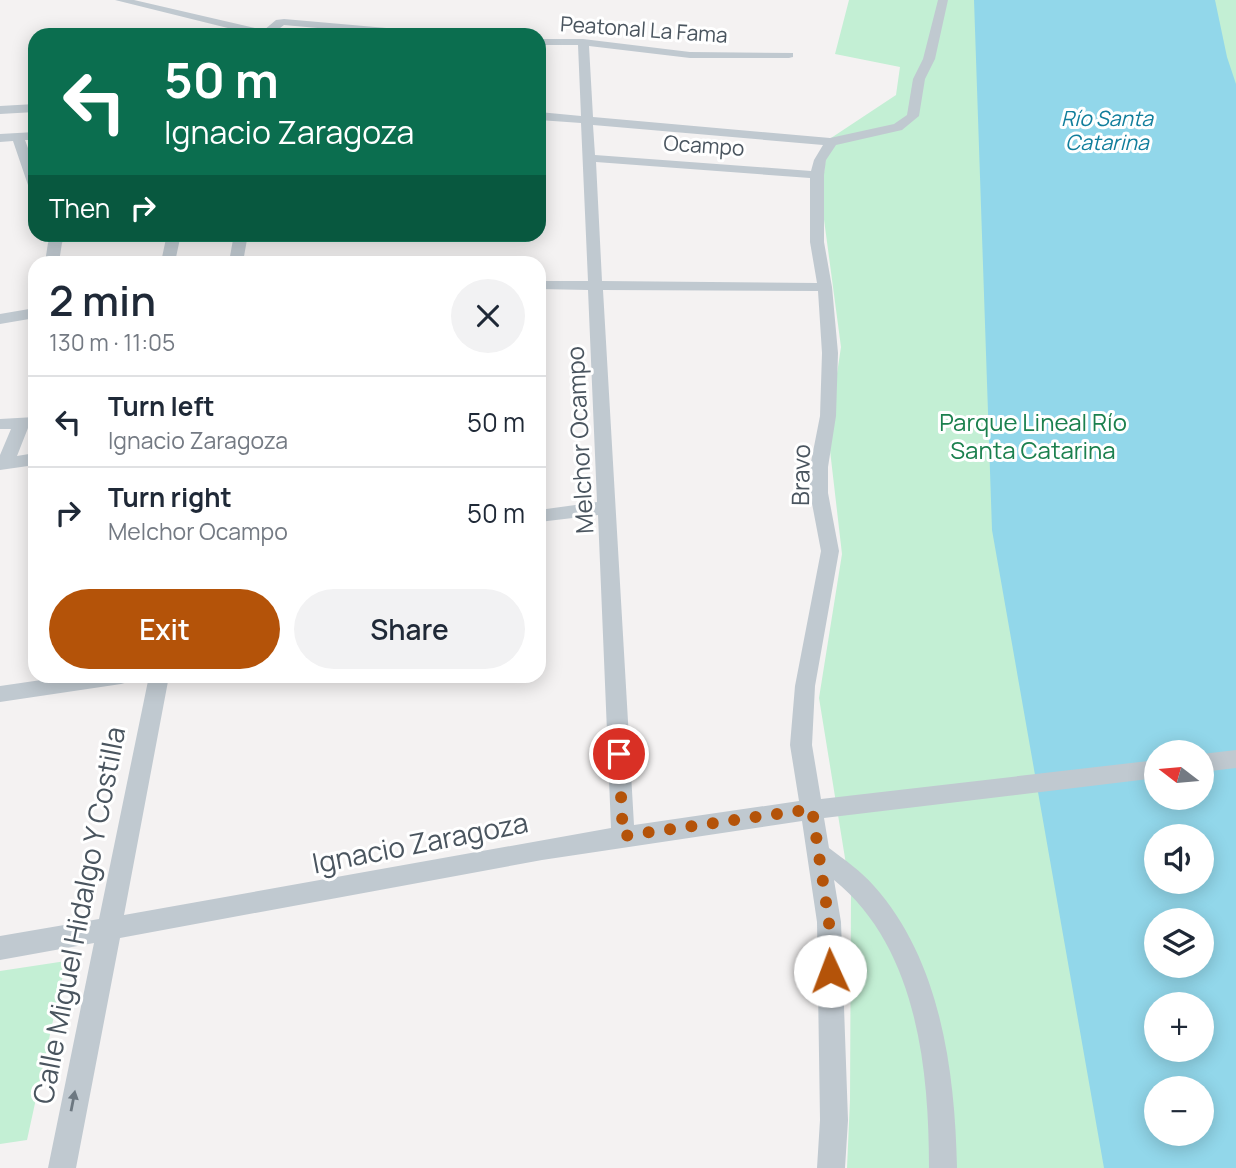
<!DOCTYPE html>
<meta charset="utf-8">
<style>
:root{--surface:#fff;--page:#f2f2f3;--text:#1f2937;--muted:#747a83;--line:#e0e1e3;--accent:#b45309}
body{margin:0;font-family:Manrope,sans-serif;background:var(--page);color:var(--text);height:100vh;display:flex;flex-direction:column;font-size:26px;white-space:nowrap}
*{box-sizing:border-box;margin:0}
p{font-size:23px;color:var(--muted)}
.icon{flex:none;width:38px;height:38px;fill:none;stroke:currentColor;stroke-width:2;stroke-linecap:round;stroke-linejoin:round}
.map{position:relative;flex:1;overflow:hidden}
.details{position:absolute;left:28px;top:256px;width:518px;height:427px;display:flex;flex-direction:column;background:var(--surface);border-radius:21px;box-shadow:0 4px 18px #0003}
.details>*{flex:none}
.hud{position:absolute;left:28px;top:28px;width:518px;height:214px;border-radius:21px;box-shadow:0 4px 18px #0003;background:#0b6e4f;color:#fff;overflow:hidden}
.needle{width:46px;rotate:286deg}
.fabs{position:absolute;left:1144px;top:740px;display:grid;gap:14px}
.fabs a{display:grid;place-items:center;width:70px;height:70px;border-radius:50%;background:var(--surface);box-shadow:0 4px 18px #0003;font-size:35px}
.pin{position:absolute;display:grid;place-items:center;width:60px;height:60px;color:#fff;margin:-30px;border:4px solid #fff;border-radius:50%;box-shadow:0 2px 7px #0007}
.me{position:absolute;width:77px;margin:-38px;rotate:358deg;stroke-linejoin:round;filter:drop-shadow(0 0 5px #0008)}
.turn{display:flex;align-items:center;gap:24px;height:147px;padding:0 21px;font-size:32px}
.turn .icon{width:91px;height:91px;stroke-width:2.5}
.turn b{display:block;font-size:49px;line-height:60px}
.then{display:flex;align-items:center;height:66px;padding:0 21px;background:#0003;gap:14px;font-size:26px}
.round{display:grid;place-items:center;flex:none;width:74px;height:74px;border-radius:37px;background:var(--page)}
.overview{display:flex;align-items:center;justify-content:space-between;height:119px;padding:0 21px}
h1{font-size:42px;font-weight:600;line-height:52px}
.cta{display:flex;gap:14px;margin-top:auto;padding:14px 21px}
.cta a{flex:1;height:80px;border-radius:42px;background:var(--accent);color:#fff;font-size:28px;font-weight:600;line-height:80px;text-align:center}
.cta a+a{background:var(--page);color:var(--text)}
ul{padding:0;list-style:none}
li{display:flex;align-items:center;gap:21px;height:91px;padding:0 21px;border-top:2px solid var(--line)}
li div{flex:1}
li b{display:block;font-size:26px}
li em{font-style:normal}
.map>svg:first-child{display:block}
.green{fill:#c3efd4;fill-rule:evenodd}
.water{fill:#92d7ea;fill-rule:evenodd}
.lines{fill:none;stroke-linecap:round;stroke-linejoin:round}
.minor{fill:#c0c9d0;fill-rule:evenodd}
.oneway{fill:#6d7881}
.route{stroke:#b45309;stroke-width:12;stroke-dasharray:0 21.6}
.labels{text-anchor:middle;dominant-baseline:central;stroke-width:6;stroke-linejoin:round;paint-order:stroke}
.far-street-label{font-size:21px;fill:#4a555f;stroke:#fff}
.far-water-label{font-size:21px;font-style:italic;fill:#117e9c;stroke:#fff}
.park-label{font-size:24px;fill:#1b804e;stroke:#fff}
.street-label{font-size:24px;fill:#4a555f;stroke:#fff}
.near-street-label{font-size:28px;fill:#4a555f;stroke:#fff}
</style>
<div class="map">
<svg width="1236" height="1168" viewBox="0 0 1236 1168">
<rect width="100%" height="100%" fill="#f4f2f2"/>
<path class="green" d="M 849,0 L 1236,0 L 1236,1168 L 847,1168 L 850,1100 L 851,895 L 819,698 L 842,554 L 828,433 L 841,347 L 821,197 L 828,140 L 896,95 L 900,67 L 835,54 ZM 1157,752 L 1202,752 L 1202,798 L 1157,798 ZM 1157,836 L 1202,836 L 1202,882 L 1157,882 ZM 1157,920 L 1202,920 L 1202,966 L 1157,966 ZM 1157,1004 L 1202,1004 L 1202,1050 L 1157,1050 ZM 1157,1088 L 1202,1088 L 1202,1134 L 1157,1134 Z
M 66,961 L 27,1140 L 0,1144 L 0,971 Z"/>
<path class="water" d="M 974,0 L 1215,0 L 1227,57 L 1236,84 L 1236,1168 L 1104,1168 L 992,530 ZM 1157,752 L 1202,752 L 1202,798 L 1157,798 ZM 1157,836 L 1202,836 L 1202,882 L 1157,882 ZM 1157,920 L 1202,920 L 1202,966 L 1157,966 ZM 1157,1004 L 1202,1004 L 1202,1050 L 1157,1050 ZM 1157,1088 L 1202,1088 L 1202,1134 L 1157,1134 Z"/>
<g class="lines">
<path class="minor" d="M 115,0 L 134,0 L 264,30 L 276,20 L 284,19 L 432,32 L 438,35 L 395,35 L 284,25 L 271,35 L 256,35 Z
M 938,0 L 948,0 L 935,59 L 925,79 L 919,116 L 902,130 L 836,145 L 826,160 L 824,175 L 824,242 L 832,287 L 838,353 L 836,416 L 828,467 L 828,493 L 839,551 L 815,686 L 812,745 L 821,799 L 1157,760 L 1157,778 L 824,818 L 829,848 C 845,860 861,871 874,886 C 941,961 955,1072 957,1168 L 929,1168 C 929,1069 917,947 834,880 L 841,922 L 848,1120 L 845,1168 L 817,1168 L 820,1120 L 817,922 L 802,821 L 542,860 L 120,938 L 76,1168 L 48,1168 L 94,943 L 0,960 L 0,936 L 99,919 L 149,676 L 169,676 L 124,915 L 611,828 L 598,515 L 539,522 L 539,510 L 597,502 L 588,290 L 539,289 L 539,281 L 588,281 L 581,123 L 539,120 L 539,112 L 581,116 L 578,45 L 539,45 L 539,39 L 583,39 L 690,52 L 793,53 L 793,57 L 789,58 L 690,58 L 589,46 L 593,117 L 830,138 L 894,124 L 907,115 L 913,79 L 923,59 ZM 593,125 L 823,145 L 814,160 L 811,171 L 595,155 ZM 596,162 L 810,178 L 810,242 L 817,283 L 602,281 ZM 603,290 L 818,291 L 822,353 L 820,416 L 810,467 L 810,493 L 821,551 L 795,686 L 790,745 L 799,801 L 634,825 Z
M 35,104 L 35,112 L 0,114 L 0,106 Z
M 35,132 L 35,140 L 25,140 L 35,167 L 35,189 L 28,185 L 13,141 L 0,142 L 0,134 Z
M 53,234 L 67,234 L 62,243 L 59,262 L 45,262 L 48,243 Z
M 167,234 L 181,234 L 175,262 L 161,262 Z
M 234,234 L 248,234 L 243,262 L 229,262 Z
M 35,308 L 35,318 L 0,324 L 0,314 Z
M 35,417 L 35,427 L 28,428 L 17,456 L 35,453 L 35,465 L 0,470 L 0,455 L 11,429 L 0,429 L 0,419 Z
M 69,676 L 131,676 L 128,682 L 121,684 L 0,702 L 0,686 Z
M 1236,750 L 1236,768 L 1202,772 L 1202,754 Z"/>
</g>
<defs><path id="oneway-solid" d="M-6-.8H1V-3.2L6.5 0L1 3.2V.8H-6Z" transform="scale(1.75)"/></defs>
<use class="oneway" href="#oneway-solid" transform="translate(73 1101) rotate(-79)"/>
<g class="lines">
<path class="route" d="M 619,754 L 623,836 L 812,809 L 829,922 L 830,971"/>
</g>
<g class="labels">
<g class="far-street-label">
<text transform="translate(644 29) rotate(4)">Peatonal La Fama</text>
<text transform="translate(704 145) rotate(4)">Ocampo</text>
</g>
<g class="far-water-label">
<text x="1107" y="118">Río Santa<tspan x="1107" dy="24">Catarina</tspan></text>
</g>
<g class="park-label">
<text x="1033" y="421">Parque Lineal Río<tspan x="1033" dy="28">Santa Catarina</tspan></text>
</g>
<g class="street-label">
<text transform="translate(579 440) rotate(-93)">Melchor Ocampo</text>
<text transform="translate(800 475) rotate(-89)">Bravo</text>
</g>
<g class="near-street-label">
<text transform="translate(420 842) rotate(-11)">Ignacio Zaragoza</text>
<text transform="translate(78 915) rotate(-79)">Calle Miguel Hidalgo Y Costilla</text>
</g>
</g>
</svg>
<div class="fabs">
<a><svg class="needle" viewBox="-14 -14 28 28"><path d="M0-13l5 13h-10z" fill="#e53935"/><path d="M0 13l5-13h-10z" fill="#747a83"/></svg></a>
<a><svg class="icon" aria-label="sound" viewBox="0 0 24 24"><path d="M4 9h4l5-4v14l-5-4H4zM17 9q2 3 0 6"/></svg></a>
<a><svg class="icon" aria-label="layers" viewBox="0 0 24 24"><path d="M12 4l9 5-9 5-9-5zM3 14l9 5 9-5"/></svg></a>
<a>+</a>
<a>−</a>
</div>
<div class="pin" style="left:619px;top:754px;background:#d93025"><svg class="icon" aria-label="arrive" viewBox="0 0 24 24"><path d="M6 21V4h12l-3 4 3 4H6"/></svg></div>
<svg class="me" style="left:830px;top:971px" viewBox="-20 -20 40 40"><circle r="19" fill="#fff"/><path d="M0-13L10 11 0 6-10 11z" fill="#b45309"/></svg>
<div class="hud">
<div class="turn"><svg class="icon" aria-label="left" viewBox="0 0 24 24"><path d="M17 20v-9H6M10 6l-5 5 5 5"/></svg><div><b>50 m</b>Ignacio Zaragoza</div></div>
<div class="then">Then<svg class="icon" aria-label="right" viewBox="0 0 24 24"><path d="M7 20v-9h11M14 6l5 5-5 5"/></svg></div>
</div>
<section class="details">
<div class="overview"><div><h1>2 min</h1><p>130 m · 11:05</p></div><a class="round"><svg class="icon" aria-label="close" viewBox="0 0 24 24"><path d="M6 6l12 12M18 6L6 18"/></svg></a></div>
<ul>
<li><svg class="icon" aria-label="left" viewBox="0 0 24 24"><path d="M17 20v-9H6M10 6l-5 5 5 5"/></svg><div><b>Turn left</b><p>Ignacio Zaragoza</p></div><em>50 m</em></li>
<li><svg class="icon" aria-label="right" viewBox="0 0 24 24"><path d="M7 20v-9h11M14 6l5 5-5 5"/></svg><div><b>Turn right</b><p>Melchor Ocampo</p></div><em>50 m</em></li>
</ul>
<div class="cta"><a>Exit</a><a>Share</a></div>
</section>
</div>
